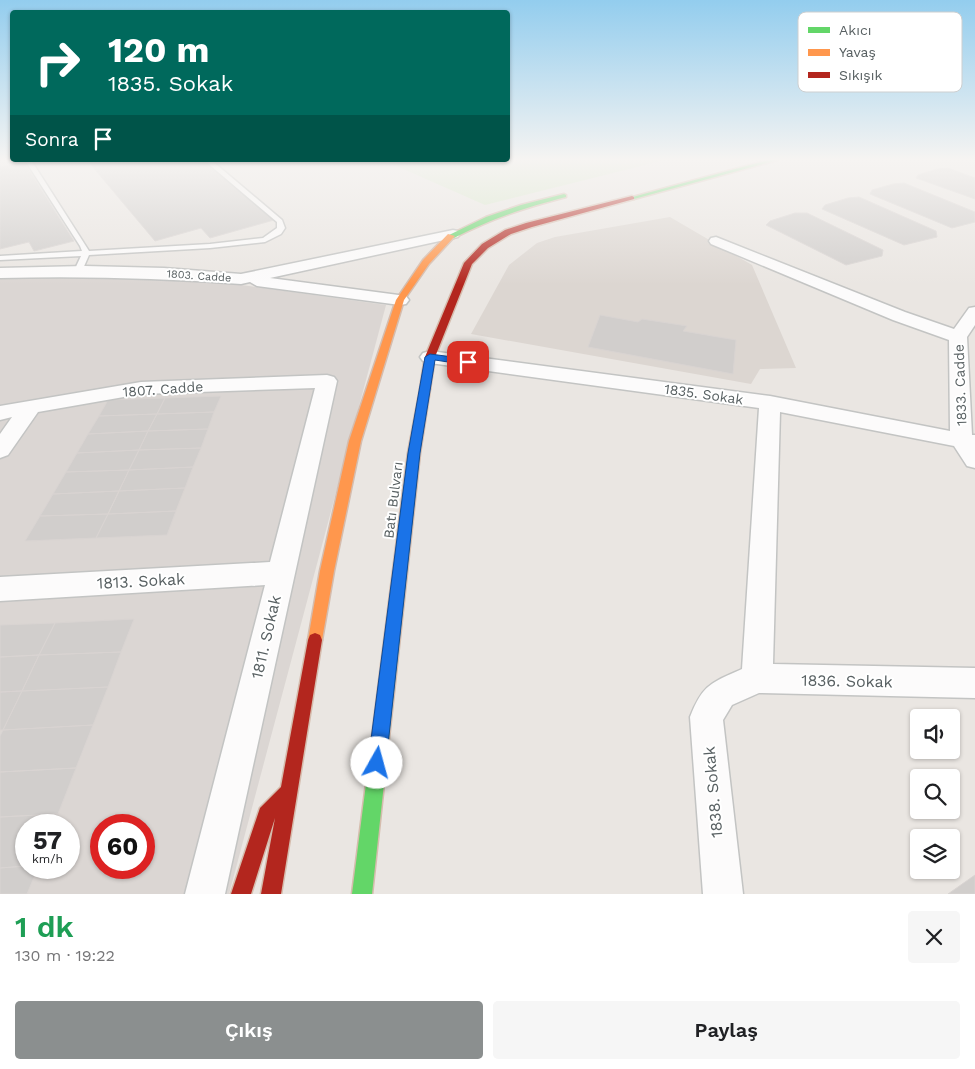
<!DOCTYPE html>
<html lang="tr">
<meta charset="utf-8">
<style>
:root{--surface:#fff;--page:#f6f6f6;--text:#202124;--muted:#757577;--accent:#8b8f8f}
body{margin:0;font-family:"Work Sans",sans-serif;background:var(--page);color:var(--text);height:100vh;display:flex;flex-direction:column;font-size:19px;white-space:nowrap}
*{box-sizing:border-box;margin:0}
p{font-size:16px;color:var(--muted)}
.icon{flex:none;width:28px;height:28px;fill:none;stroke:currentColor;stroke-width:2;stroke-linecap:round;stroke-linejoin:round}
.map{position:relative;height:894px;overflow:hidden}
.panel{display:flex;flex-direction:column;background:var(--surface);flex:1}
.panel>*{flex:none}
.banner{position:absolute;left:10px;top:10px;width:500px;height:152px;border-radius:5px;box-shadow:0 1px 4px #0004;background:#00695c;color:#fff;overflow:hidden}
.controls{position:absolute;left:910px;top:709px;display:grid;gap:10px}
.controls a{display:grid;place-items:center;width:50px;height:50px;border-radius:5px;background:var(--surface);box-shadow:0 1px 4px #0004;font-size:25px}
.speed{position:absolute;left:15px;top:814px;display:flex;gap:10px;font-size:25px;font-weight:700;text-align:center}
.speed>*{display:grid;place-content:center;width:65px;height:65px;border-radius:50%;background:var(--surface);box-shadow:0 1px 4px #0004;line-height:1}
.speed small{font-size:12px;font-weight:400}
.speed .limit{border:8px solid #d22;background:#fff;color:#111}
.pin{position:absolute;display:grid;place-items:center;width:42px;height:42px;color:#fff;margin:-21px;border-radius:10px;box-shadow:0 2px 8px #0006}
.me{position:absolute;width:55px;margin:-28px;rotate:7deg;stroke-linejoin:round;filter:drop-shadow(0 0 4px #0008)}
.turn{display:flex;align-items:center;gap:18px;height:105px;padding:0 15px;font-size:22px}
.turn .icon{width:65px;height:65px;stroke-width:2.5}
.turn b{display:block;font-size:35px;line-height:42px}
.then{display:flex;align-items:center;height:48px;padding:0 15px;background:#0003;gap:10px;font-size:19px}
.round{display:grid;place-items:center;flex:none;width:52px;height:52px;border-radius:5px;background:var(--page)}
.headline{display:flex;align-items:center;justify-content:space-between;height:85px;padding:0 15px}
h1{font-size:30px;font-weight:600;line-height:38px;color:#1e9e55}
.action{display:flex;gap:10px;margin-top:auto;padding:10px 15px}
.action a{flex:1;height:58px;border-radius:5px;background:var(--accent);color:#fff;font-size:20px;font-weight:600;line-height:58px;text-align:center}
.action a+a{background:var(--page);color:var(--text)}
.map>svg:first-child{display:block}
.industrial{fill:#dbd6d3;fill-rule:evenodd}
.education{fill:#dcd6d1}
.green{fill:#d8e7cb}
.building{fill:#d1cecc;stroke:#d9d4d2}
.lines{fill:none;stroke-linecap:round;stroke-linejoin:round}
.lane-casing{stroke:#c3c4c3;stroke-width:3}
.street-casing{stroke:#c3c4c3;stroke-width:3}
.fast-casing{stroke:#d5bcad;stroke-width:3}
.slow-casing{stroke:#d5bcad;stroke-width:3}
.jam-casing{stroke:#d5bcad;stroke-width:3}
.lane{fill:#fcfbfb;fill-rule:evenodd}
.street{fill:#fcfbfb;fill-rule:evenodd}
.fast{fill:#63d668;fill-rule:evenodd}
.slow{fill:#ff974d;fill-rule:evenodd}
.jam{fill:#b3261e;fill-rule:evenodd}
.route{fill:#1a73e8;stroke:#114b97}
.labels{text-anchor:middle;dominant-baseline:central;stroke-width:4;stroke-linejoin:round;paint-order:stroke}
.far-street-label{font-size:11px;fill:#586062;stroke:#fff}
.street-label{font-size:14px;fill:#586062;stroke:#fff}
.near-street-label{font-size:16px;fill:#586062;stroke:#fff}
.key{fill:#fff;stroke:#cdcfd0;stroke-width:1}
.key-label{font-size:14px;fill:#586062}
</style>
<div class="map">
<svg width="975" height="894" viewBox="0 0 975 894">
<rect width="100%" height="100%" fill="#eae6e2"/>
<path class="industrial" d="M 0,273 L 213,281 L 386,305 L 229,894 L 0,894 ZM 26,825 L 69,825 L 69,868 L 26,868 ZM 101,825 L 144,825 L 144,868 L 101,868 Z"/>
<path class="education" d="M 670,217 L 752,265 L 796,368 L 760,369 L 751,384 L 471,334 L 509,265 L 537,243 L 555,237 Z"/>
<path class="green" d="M 383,160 L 665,160 L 485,205 Z"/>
<path class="building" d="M 87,160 L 202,160 L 274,220 L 210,238 L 201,228 L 155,241 Z
M 24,162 L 74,241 L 34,251 L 29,242 L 0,249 L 0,167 Z
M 948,168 L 975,178 L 975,199 L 916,178 L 918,175 L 937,169 Z
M 904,183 L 975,212 L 975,222 L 952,228 L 870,194 L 872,190 L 893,184 Z
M 859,197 L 936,231 L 937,237 L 904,245 L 822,209 L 825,205 L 848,198 Z
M 795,213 L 807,213 L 883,250 L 882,256 L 846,265 L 766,225 L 770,221 Z
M 600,315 L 638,322 L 642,319 L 687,326 L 683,331 L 736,340 L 733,374 L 588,347 Z
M 221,396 L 214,412 L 157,414 L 165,398 Z
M 165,398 L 157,414 L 99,416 L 108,400 Z
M 214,412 L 208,429 L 148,431 L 157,414 Z
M 157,414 L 148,431 L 88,434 L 99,416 Z
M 208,429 L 201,448 L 139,450 L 148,431 Z
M 148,431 L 139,450 L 77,453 L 88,434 Z
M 201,448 L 193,467 L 129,470 L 139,450 Z
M 139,450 L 129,470 L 66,472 L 77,453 Z
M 193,467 L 185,488 L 119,491 L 129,470 Z
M 129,470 L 119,491 L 53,494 L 66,472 Z
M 185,488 L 176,511 L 108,514 L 119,491 Z
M 119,491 L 108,514 L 40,516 L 53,494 Z
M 176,511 L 167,535 L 96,538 L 108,514 Z
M 108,514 L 96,538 L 25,541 L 40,516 Z
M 134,619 L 121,652 L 39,655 L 55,623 Z
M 55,623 L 39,655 L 0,657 L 0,625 Z
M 121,652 L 108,687 L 22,691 L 39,655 Z
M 39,655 L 22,691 L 0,692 L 0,657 Z
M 108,687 L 93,725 L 3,730 L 22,691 Z
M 22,691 L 3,730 L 0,730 L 0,692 Z
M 93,725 L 76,768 L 0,772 L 0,736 L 3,730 Z
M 76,768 L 58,814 L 0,817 L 0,772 Z
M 58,814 L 54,825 L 26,825 L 26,866 L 0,868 L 0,817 Z
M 26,866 L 38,868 L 27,894 L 0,894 L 0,868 Z
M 975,875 L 975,894 L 948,894 Z"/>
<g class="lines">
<g class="lane-casing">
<path id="lane" d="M 25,160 L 31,160 L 89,251 L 210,244 L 263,238 L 277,228 L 277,222 L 204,160 L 211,160 L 282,220 L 285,228 L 281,234 L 265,242 L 210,248 L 89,255 L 82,271 L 78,273 L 74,271 L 81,256 L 0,260 L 0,256 L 82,251 L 80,246 Z"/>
</g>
<g class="street-casing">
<path id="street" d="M 453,230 L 458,231 L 460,234 L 458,237 L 270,278 L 406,296 L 409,300 L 406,304 L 400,305 L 257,286 L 250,282 L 241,284 C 160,278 81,276 0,278 L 0,268 L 85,266 L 164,268 L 241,274 Z
M 716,237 L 905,312 L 954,329 L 969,308 L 975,307 L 975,325 L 967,337 L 972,435 L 975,435 L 975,468 L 967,466 L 954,446 L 780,412 L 773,664 L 975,668 L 975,698 L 759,693 L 732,705 L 723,720 L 743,894 L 703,894 L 690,717 C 703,684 711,683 742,669 L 759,408 L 430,363 L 423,361 L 420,357 L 423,353 L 430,351 L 770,396 L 950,431 L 949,340 L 893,320 L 711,244 L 709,241 L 711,238 Z
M 327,375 L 334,377 L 337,381 L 225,894 L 185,894 L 265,585 L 0,601 L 0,577 L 270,562 L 315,388 L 141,394 L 38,412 L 8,455 L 0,458 L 0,434 L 12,417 L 0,420 L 0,406 L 141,382 Z"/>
</g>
<g class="fast-casing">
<path id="fast" d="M 768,160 L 778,160 L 634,199 L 629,198 Z
M 564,194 L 566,195 L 566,197 C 524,208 493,218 454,238 L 447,236 L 486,217 L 521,205 Z
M 425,386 L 430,389 L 420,453 L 372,894 L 352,894 L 408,453 L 420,389 Z"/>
</g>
<g class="slow-casing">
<path id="slow" d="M 448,234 L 455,236 L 429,264 L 404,300 L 361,441 L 334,571 L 322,640 L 320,645 L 315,647 L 310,645 L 308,640 L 320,571 L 349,441 L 396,300 L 423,260 Z"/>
</g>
<g class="jam-casing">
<path id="jam" d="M 632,196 L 634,197 L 634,199 L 532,227 L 511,234 L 488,248 L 472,264 L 435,357 L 430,389 L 425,392 L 421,391 L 420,389 L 425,357 L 464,263 L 482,244 L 505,230 L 526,223 Z
M 315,633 L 320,635 L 322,640 L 281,894 L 261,894 L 275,818 L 251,894 L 231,894 L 260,808 L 281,787 L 308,640 L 310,635 Z"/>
</g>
<use href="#lane" class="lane"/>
<use href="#street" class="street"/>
<use href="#fast" class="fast"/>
<use href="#slow" class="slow"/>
<use href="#jam" class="jam"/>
</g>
<linearGradient id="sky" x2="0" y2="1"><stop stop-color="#93cdee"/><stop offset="0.56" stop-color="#f6f4f2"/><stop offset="1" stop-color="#f6f4f2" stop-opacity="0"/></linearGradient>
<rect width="975" height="285" fill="url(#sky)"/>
<path class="route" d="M 430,354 L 468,359 L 473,362 L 468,365 L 435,360 L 420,453 L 386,763 L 383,769 L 377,772 L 371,769 L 368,763 L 408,453 L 425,357 Z"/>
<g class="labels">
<g class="far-street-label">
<text transform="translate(199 276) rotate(4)">1803. Cadde</text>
</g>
<g class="street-label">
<text transform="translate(960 385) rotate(-92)">1833. Cadde</text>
<text transform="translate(163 389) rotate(-4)">1807. Cadde</text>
<text transform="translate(704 394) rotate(8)">1835. Sokak</text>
<text transform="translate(393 500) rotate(-83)">Batı Bulvarı</text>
</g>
<g class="near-street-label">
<text transform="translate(141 581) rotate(-3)">1813. Sokak</text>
<text transform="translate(266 637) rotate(-77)">1811. Sokak</text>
<text transform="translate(847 681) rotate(1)">1836. Sokak</text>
<text transform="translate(713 792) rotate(-95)">1838. Sokak</text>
</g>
</g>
<rect x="798" y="12" width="164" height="80" rx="8" class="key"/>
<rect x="808" y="27" width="22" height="6" fill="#63d668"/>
<rect x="808" y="49" width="22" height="7" fill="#ff974d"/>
<rect x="808" y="72" width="22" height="6" fill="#b3261e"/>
<g class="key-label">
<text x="839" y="35">Akıcı</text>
<text x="839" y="57">Yavaş</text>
<text x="839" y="80">Sıkışık</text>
</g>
</svg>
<div class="controls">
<a><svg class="icon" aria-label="sound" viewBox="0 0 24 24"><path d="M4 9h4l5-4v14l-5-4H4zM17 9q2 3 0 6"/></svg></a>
<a><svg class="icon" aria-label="search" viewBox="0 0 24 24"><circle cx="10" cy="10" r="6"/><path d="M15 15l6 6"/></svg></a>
<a><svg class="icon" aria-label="layers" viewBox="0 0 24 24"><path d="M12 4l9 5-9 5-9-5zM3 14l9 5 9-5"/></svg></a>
</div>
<div class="speed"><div>57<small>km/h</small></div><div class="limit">60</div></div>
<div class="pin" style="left:468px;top:362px;background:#d93025"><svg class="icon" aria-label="arrive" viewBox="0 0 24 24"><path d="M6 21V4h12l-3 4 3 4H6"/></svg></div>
<svg class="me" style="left:377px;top:763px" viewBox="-20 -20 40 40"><circle r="19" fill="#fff"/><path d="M0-13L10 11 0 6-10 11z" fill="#1a73e8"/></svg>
<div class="banner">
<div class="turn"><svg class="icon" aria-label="right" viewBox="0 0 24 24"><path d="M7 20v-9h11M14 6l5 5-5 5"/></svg><div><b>120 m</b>1835. Sokak</div></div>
<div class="then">Sonra<svg class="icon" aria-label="arrive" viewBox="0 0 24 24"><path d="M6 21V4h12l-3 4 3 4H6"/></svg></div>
</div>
</div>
<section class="panel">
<div class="headline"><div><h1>1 dk</h1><p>130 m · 19:22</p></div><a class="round"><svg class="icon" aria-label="close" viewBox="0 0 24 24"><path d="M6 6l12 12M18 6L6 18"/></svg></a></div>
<div class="action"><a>Çıkış</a><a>Paylaş</a></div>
</section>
